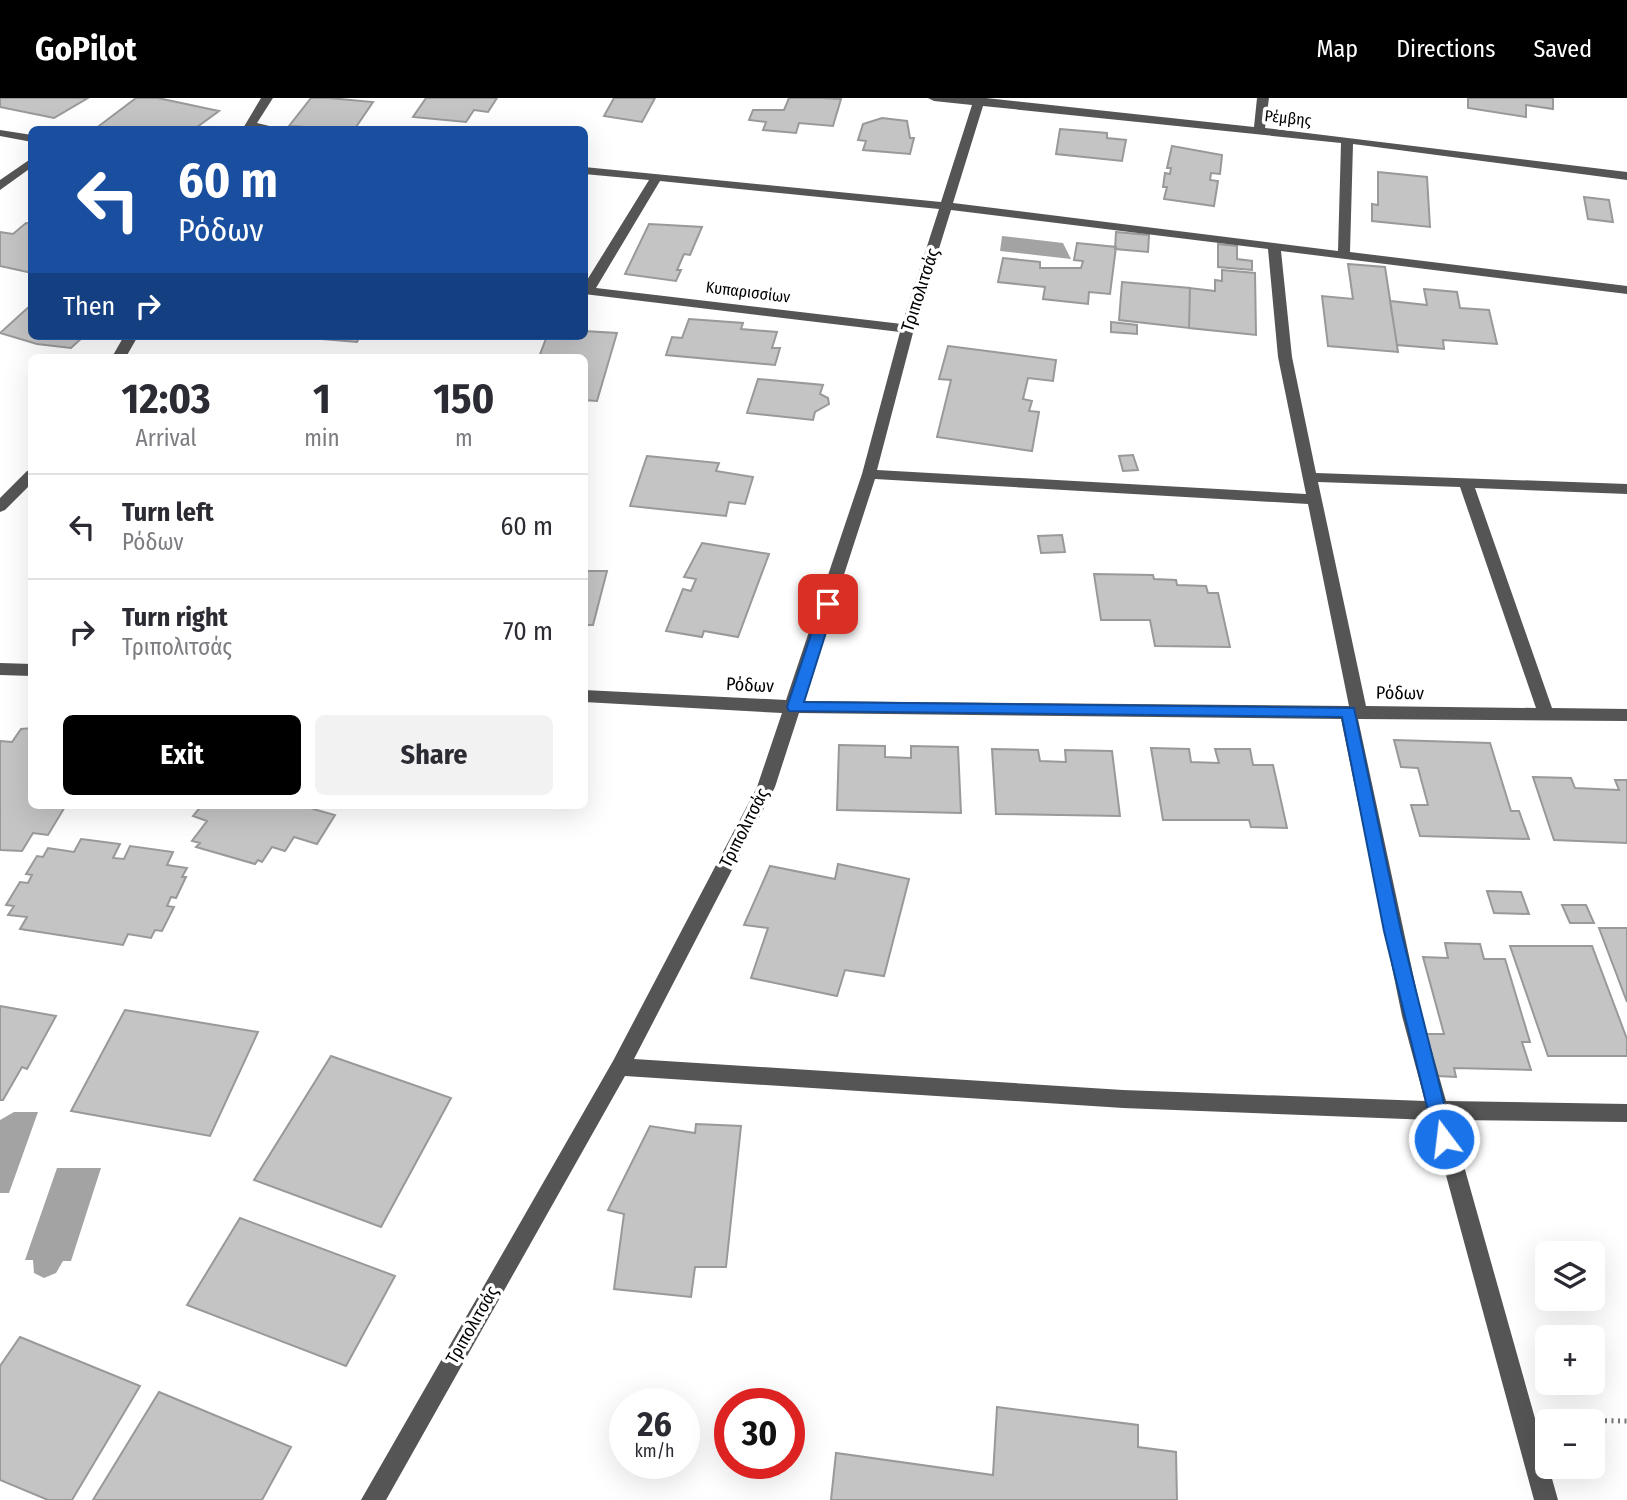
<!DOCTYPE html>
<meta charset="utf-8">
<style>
:root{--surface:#fff;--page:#f2f2f3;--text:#2b2b33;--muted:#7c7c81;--line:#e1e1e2;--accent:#000}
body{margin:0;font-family:"Fira Sans Condensed",sans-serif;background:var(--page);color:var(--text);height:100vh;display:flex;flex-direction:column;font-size:26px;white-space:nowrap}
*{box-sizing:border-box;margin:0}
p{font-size:23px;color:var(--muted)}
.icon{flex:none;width:38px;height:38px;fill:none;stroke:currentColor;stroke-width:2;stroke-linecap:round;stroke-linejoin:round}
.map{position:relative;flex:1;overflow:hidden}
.side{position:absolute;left:28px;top:256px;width:560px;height:455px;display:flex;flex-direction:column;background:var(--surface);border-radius:10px;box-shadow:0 7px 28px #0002}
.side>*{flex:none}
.guide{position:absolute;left:28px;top:28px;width:560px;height:214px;border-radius:10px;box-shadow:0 7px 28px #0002;background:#1a4fa0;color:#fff;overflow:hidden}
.controls{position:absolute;left:1535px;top:1143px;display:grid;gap:14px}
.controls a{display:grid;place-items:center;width:70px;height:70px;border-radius:10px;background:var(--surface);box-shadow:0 7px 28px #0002;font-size:35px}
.speed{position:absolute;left:609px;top:1290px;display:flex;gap:14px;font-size:35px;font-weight:700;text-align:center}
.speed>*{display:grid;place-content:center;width:91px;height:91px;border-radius:50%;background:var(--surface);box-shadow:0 7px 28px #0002;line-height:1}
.speed small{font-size:18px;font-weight:400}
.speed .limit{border:10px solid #d22;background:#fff;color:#111}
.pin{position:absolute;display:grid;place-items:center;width:60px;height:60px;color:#fff;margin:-30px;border-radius:14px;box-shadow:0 4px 10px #0006}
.me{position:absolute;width:77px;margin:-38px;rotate:345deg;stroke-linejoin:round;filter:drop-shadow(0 0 5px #0008)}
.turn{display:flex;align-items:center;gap:24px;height:147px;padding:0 35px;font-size:32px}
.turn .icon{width:91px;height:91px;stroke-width:2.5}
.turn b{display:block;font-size:49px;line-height:60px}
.then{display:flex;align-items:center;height:66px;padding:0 35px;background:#0003;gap:14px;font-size:26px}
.eta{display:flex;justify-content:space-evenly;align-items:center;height:119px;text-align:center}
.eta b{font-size:42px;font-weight:700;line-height:49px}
.action{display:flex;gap:14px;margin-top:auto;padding:14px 35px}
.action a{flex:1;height:80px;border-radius:10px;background:var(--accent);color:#fff;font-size:28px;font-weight:700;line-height:80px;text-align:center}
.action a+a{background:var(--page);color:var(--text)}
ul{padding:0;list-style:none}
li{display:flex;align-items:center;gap:21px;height:105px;padding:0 35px;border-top:2px solid var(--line)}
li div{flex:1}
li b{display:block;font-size:26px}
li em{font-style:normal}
header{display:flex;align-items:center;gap:42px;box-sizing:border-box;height:98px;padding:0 35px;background:var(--accent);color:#fff}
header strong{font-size:33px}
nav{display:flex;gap:38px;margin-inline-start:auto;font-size:24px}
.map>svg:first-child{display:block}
.water{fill:#a3a3a3}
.building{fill:#c4c4c4;stroke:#999;stroke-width:2}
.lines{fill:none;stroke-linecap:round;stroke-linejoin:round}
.path{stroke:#777;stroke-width:5;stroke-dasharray:2 4.5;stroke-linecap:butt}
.minor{fill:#555;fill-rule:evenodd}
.route{fill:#1a73e8;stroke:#114b97;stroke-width:2}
.labels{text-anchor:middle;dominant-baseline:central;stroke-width:7;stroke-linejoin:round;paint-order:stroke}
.far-street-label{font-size:16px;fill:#000;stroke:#fff}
.street-label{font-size:18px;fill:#000;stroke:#fff}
</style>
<header>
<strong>GoPilot</strong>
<nav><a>Map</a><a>Directions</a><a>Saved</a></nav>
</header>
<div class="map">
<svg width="1627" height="1402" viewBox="0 0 1627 1402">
<rect width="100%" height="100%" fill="#fff"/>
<path class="water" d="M 1002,138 L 1063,145 L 1071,161 L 1000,153 Z
M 14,1014 L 38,1014 L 9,1095 L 0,1095 L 0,1022 Z
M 57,1070 L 101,1070 L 71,1163 L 63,1163 L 56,1175 L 44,1180 L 34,1175 L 33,1162 L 25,1162 Z"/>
<path class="building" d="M 0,0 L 88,0 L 54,20 L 0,9 Z
M 136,0 L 158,0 L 219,13 L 193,32 L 95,31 Z
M 311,0 L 329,0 L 373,4 L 354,32 L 289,28 Z
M 426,0 L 497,0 L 488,14 L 474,12 L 466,24 L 413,19 Z
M 614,0 L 655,0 L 642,24 L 604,18 Z
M 789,0 L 822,0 L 841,1 L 833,28 L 799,25 L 796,35 L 763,32 L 766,24 L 749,22 L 753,12 L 784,12 Z
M 1468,0 L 1553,0 L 1553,11 L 1526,7 L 1526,19 L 1468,10 Z
M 882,20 L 907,23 L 910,40 L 914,40 L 910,56 L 863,52 L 866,43 L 858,42 L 863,26 Z
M 1060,31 L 1107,35 L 1107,40 L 1126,42 L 1122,63 L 1056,56 Z
M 1172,48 L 1222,57 L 1220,76 L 1211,75 L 1210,82 L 1218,83 L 1214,108 L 1164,101 L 1167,89 L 1163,89 L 1165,75 L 1170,76 L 1171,70 L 1167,70 Z
M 1378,74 L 1427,79 L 1430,129 L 1372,123 L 1372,106 L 1378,107 Z
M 1584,99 L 1609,102 L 1613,124 L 1588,121 Z
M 26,125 L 32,126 L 32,175 L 0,168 L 0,134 L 13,136 Z
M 649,126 L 702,129 L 690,157 L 684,156 L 677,172 L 681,172 L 676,183 L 625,176 Z
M 1116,134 L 1149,137 L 1148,154 L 1115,151 Z
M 1077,145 L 1116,149 L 1110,196 L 1089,194 L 1088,206 L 1043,201 L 1045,189 L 998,184 L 1003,160 L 1040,164 L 1040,170 L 1081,170 L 1083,163 L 1074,162 Z
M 1218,146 L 1237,148 L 1237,161 L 1252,163 L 1252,172 L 1218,169 Z
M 1348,166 L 1385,169 L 1398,254 L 1328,248 L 1322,198 L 1353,201 Z
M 1222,172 L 1255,175 L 1256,237 L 1189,230 L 1190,190 L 1215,193 L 1215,182 L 1222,183 Z
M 1122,184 L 1190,190 L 1189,230 L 1119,222 Z
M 1424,191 L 1457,194 L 1460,210 L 1489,212 L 1497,246 L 1443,242 L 1444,251 L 1397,247 L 1390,203 L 1427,207 Z
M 32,206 L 32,238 L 84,238 L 71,250 L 37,246 L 0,235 Z
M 689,221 L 743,225 L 741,231 L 777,234 L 772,250 L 780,250 L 775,267 L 666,257 L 672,239 L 682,240 Z
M 1111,224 L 1137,227 L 1137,236 L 1111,234 Z
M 584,233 L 617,235 L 597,303 L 584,302 L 584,259 L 539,259 L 547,238 L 584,238 Z
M 324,238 L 360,238 L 357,244 L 321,241 Z
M 948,248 L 1056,262 L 1053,283 L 1028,280 L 1023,301 L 1032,303 L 1029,313 L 1039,314 L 1032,353 L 937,339 L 951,282 L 939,281 Z
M 758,281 L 823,287 L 820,296 L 828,300 L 829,306 L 815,314 L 813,322 L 747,315 Z
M 1133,357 L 1138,372 L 1123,373 L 1119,358 Z
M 647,358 L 719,365 L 716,373 L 753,379 L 745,406 L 729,404 L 726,418 L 630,408 Z
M 1062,437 L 1065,454 L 1041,455 L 1038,438 Z
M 702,445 L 769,456 L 738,539 L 704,533 L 702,539 L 666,533 L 683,491 L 691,493 L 696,481 L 684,479 Z
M 584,473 L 607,473 L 593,527 L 584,527 Z
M 1094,476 L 1153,477 L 1154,481 L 1176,482 L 1177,487 L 1206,488 L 1208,495 L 1218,495 L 1230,549 L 1155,548 L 1150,522 L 1101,522 Z
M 32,630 L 32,707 L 66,707 L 48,737 L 33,735 L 22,753 L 0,752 L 0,643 L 12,644 L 21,631 Z
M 1394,642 L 1490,645 L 1511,713 L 1519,713 L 1529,741 L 1420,738 L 1411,707 L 1428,707 L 1418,670 L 1401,669 Z
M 839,647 L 885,648 L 885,659 L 911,660 L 911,648 L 958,649 L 961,715 L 837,712 Z
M 1151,650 L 1189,651 L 1191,664 L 1219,665 L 1215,651 L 1250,651 L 1253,667 L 1273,667 L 1287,730 L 1251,729 L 1249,722 L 1163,722 Z
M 992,651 L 1038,652 L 1040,663 L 1066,664 L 1065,652 L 1112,653 L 1120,718 L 996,716 Z
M 1533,679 L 1571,680 L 1575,690 L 1619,692 L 1615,682 L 1627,682 L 1627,745 L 1554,742 Z
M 202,707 L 316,707 L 313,711 L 335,717 L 317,746 L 294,739 L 285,753 L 272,749 L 262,764 L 258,762 L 255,766 L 196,749 L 200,745 L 192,743 L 207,723 L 193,718 Z
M 81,741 L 120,746 L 113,760 L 124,761 L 130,748 L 173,754 L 167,767 L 187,770 L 182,779 L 186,779 L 176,800 L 171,799 L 167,808 L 174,809 L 162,833 L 155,832 L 151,840 L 128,836 L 123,847 L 20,831 L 27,819 L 8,817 L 14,808 L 6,807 L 20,784 L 28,785 L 32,777 L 26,776 L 37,758 L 43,759 L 48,750 L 74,754 Z
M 838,766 L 909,781 L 884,878 L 845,872 L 837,898 L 751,880 L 768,830 L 744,827 L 770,768 L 835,781 Z
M 1487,793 L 1521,794 L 1529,816 L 1494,815 Z
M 1562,807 L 1586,807 L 1594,825 L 1570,825 Z
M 1599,830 L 1627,830 L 1627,904 Z
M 1445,845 L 1480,846 L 1484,861 L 1505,861 L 1530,944 L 1522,944 L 1531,972 L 1454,970 L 1456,979 L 1437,978 L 1426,936 L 1444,936 L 1423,859 L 1448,860 Z
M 1510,848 L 1592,848 L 1627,941 L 1627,958 L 1548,958 Z
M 0,908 L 56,918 L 27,971 L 22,969 L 3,1002 L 0,1002 Z
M 125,912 L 258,934 L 210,1038 L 71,1013 Z
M 331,958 L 451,1000 L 381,1129 L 254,1082 Z
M 696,1026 L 741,1028 L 726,1169 L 695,1169 L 691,1199 L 614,1191 L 624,1116 L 608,1112 L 650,1028 L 695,1035 Z
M 240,1120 L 395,1178 L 346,1268 L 187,1207 Z
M 20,1239 L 140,1288 L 72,1402 L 48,1402 L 0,1382 L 0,1268 Z
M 159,1294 L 291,1349 L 262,1402 L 93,1402 Z
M 997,1309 L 1138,1327 L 1138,1349 L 1176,1354 L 1177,1402 L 831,1402 L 836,1355 L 993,1377 Z"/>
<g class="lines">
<path class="path" d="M 1566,1322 L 1627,1323"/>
<path class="minor" d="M 261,0 L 273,0 L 257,25 L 286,32 L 242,32 Z
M 928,0 L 986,0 L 1254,29 L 1257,0 L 1269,0 L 1265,30 L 1627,74 L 1627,82 L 1353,46 L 1350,154 L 1627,188 L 1627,196 L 1281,153 L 1292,259 L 1316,375 L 1627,386 L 1627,396 L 1475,390 L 1552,610 L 1627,611 L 1627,623 L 1358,621 L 1422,918 L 1446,1003 L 1627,1006 L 1627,1024 L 1451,1022 L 1558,1402 L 1534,1402 L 1431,1022 L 1123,1010 L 625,978 L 386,1402 L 361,1402 L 613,963 L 757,689 L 782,615 L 584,604 L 584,592 L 786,602 L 862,376 L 900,234 L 584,196 L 584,187 L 649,82 L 584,76 L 584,69 L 941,104 L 972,7 L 934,3 ZM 983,8 L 1341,45 L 1338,153 L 953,105 ZM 660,83 L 939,111 L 902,226 L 596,190 ZM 951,112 L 1268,151 L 1278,259 L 1306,396 L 877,372 L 914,231 ZM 875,381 L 1308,406 L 1349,608 L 803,603 ZM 1318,384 L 1460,389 L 1536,610 L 1366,608 ZM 799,615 L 1341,621 L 1402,918 L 1425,1003 L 1123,992 L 634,961 L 775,689 Z
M 0,32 L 32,37 L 32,44 L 0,38 Z
M 32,60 L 32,69 L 0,92 L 0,82 Z
M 124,238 L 138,238 L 126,259 L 112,259 Z
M 32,371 L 32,385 L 5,412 L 0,414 L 0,400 L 27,373 Z
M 0,565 L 32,566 L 32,578 L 0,577 Z"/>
</g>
<path class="route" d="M 828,501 L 835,506 L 804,604 L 1354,610 L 1401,833 L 1453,1041 L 1451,1048 L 1444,1050 L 1437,1048 L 1435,1041 L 1384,833 L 1342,619 L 789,613 L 787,609 L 821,506 Z"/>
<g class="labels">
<g class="far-street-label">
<text transform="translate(1288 20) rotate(6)">Ρέμβης</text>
<text transform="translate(748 194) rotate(7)">Κυπαρισσίων</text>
</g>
<g class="street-label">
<text transform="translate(920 192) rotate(-72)">Τριπολιτσάς</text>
<text transform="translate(750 587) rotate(3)">Ρόδων</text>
<text transform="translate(1400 595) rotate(1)">Ρόδων</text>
<text transform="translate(744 730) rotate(-63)">Τριπολιτσάς</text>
<text transform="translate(472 1227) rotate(-60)">Τριπολιτσάς</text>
</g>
</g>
</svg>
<div class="controls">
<a><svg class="icon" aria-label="layers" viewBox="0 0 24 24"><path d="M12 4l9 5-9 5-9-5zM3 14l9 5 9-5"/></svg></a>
<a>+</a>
<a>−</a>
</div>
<div class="speed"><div>26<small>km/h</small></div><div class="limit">30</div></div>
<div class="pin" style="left:828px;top:506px;background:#d93025"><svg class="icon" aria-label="arrive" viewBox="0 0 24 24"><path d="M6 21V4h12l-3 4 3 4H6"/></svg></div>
<svg class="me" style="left:1444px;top:1041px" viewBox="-20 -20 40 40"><circle r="17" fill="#1a73e8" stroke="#fff" stroke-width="3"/><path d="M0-11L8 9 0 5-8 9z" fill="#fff"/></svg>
<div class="guide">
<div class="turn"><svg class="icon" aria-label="left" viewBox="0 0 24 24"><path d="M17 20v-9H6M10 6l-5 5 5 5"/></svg><div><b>60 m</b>Ρόδων</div></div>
<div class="then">Then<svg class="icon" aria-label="right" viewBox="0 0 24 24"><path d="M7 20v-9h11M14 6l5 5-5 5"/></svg></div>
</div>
<section class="side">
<div class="eta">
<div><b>12:03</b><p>Arrival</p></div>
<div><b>1</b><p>min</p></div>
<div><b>150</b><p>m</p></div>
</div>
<ul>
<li><svg class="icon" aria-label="left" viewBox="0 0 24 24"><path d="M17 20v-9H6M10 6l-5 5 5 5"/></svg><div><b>Turn left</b><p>Ρόδων</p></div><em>60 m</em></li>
<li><svg class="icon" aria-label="right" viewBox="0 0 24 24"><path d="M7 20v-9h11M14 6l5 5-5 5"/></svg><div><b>Turn right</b><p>Τριπολιτσάς</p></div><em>70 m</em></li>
</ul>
<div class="action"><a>Exit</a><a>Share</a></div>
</section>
</div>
